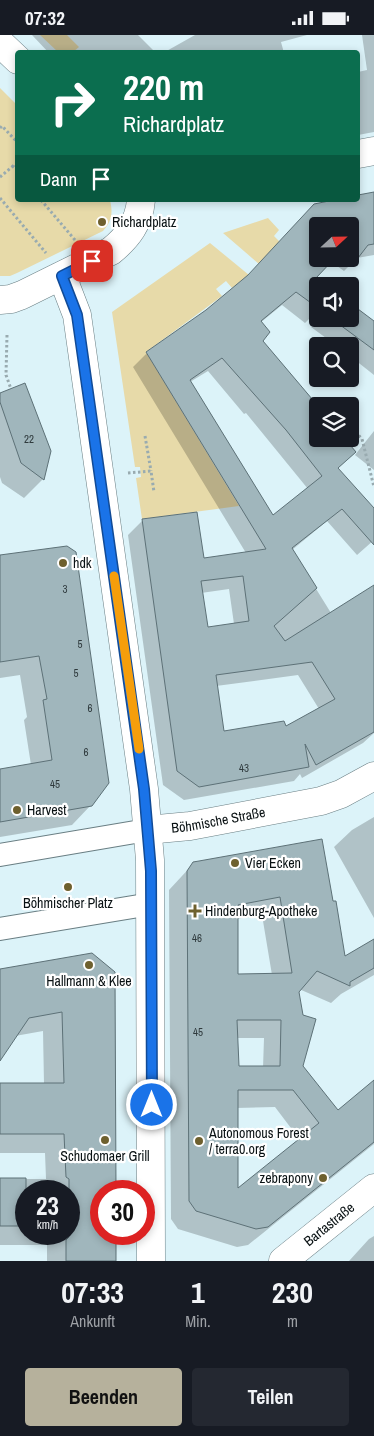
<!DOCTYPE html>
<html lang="de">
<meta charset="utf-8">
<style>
:root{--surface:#171b24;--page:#242831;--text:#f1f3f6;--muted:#9ea1a6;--accent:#b6b19c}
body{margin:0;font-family:"Archivo Narrow",sans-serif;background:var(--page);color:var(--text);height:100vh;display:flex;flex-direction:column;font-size:19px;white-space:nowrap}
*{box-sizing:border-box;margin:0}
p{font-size:16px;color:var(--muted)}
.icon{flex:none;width:28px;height:28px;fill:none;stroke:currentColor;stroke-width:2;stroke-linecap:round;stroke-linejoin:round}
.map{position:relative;height:1226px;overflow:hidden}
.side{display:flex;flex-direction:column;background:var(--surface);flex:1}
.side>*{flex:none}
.hud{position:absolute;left:15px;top:15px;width:345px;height:152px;border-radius:5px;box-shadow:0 2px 8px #0003;background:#0b6e4f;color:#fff;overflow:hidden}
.needle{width:32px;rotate:68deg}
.tools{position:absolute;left:309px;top:182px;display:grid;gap:10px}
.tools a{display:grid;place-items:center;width:50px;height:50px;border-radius:5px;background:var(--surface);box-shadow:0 2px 8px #0003;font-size:25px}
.speed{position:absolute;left:15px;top:1145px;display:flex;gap:10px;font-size:25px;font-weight:700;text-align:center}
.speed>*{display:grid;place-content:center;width:65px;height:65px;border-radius:50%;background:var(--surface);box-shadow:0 2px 8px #0003;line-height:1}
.speed small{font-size:12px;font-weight:400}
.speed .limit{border:8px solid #d22;background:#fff;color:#111}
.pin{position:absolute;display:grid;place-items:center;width:42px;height:42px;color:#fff;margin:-21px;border-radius:10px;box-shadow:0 2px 8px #0006}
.me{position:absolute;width:55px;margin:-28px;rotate:0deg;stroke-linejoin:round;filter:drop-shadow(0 0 4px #0008)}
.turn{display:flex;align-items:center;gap:18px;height:105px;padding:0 25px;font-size:22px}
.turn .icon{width:65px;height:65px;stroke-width:2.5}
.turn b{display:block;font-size:35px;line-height:42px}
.then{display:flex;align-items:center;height:48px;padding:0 25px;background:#0003;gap:10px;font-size:19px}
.eta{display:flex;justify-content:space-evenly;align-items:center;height:85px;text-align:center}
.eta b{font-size:30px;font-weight:700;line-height:35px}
.action{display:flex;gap:10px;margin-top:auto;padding:10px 25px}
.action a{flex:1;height:58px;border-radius:5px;background:var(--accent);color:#111;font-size:20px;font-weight:700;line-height:58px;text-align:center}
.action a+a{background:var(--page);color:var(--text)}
.status{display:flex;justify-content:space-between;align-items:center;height:35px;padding:0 25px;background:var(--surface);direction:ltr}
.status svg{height:14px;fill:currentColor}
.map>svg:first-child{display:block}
.green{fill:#e7daa9}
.shadow{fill:#0003;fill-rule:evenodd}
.building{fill:#a0b6bc;stroke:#5d7177;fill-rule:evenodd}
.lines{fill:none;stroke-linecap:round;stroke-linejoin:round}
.pedestrian-casing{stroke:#697e83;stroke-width:24}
.minor-casing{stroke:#697e83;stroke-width:29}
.path{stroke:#99abb0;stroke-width:3;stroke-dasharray:2.5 2.5;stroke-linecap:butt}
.pedestrian{stroke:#fff;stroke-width:22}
.minor{stroke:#fff;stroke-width:28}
.route-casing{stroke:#114b97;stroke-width:12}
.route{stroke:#1a73e8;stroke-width:9}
.slow{stroke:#f59e0b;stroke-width:9}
.poi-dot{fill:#6e602e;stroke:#fff;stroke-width:2}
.labels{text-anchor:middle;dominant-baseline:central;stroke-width:4.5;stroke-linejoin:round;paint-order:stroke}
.number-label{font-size:11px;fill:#2f3a3d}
.poi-label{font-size:14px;fill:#091113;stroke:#fff;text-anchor:start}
.street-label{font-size:14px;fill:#091113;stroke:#fff}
</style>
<div class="status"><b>07:32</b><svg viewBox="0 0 49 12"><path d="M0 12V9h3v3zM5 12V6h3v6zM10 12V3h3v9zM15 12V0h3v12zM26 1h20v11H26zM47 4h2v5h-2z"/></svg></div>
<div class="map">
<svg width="374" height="1226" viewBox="0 0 374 1226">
<rect width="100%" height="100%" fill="#dcf3f9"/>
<path class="green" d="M 40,0 L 67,0 L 79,12 L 73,17 L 58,17 Z
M 0,53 L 17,70 L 18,165 L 110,165 C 113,178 112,186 103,196 L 17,238 L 10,241 L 0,241 Z
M 268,183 L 279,195 L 274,201 L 280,207 L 259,229 L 223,198 Z
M 210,208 L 249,240 L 232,253 L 226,246 L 216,254 L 222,261 L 146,317 L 239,471 L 142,484 L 136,443 L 141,442 L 140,432 L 135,432 L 112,277 Z"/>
<path class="shadow" d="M 32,0 L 138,0 L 156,18 L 49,18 Z
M 195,0 L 307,0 L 281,7 L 284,18 L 163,18 Z
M 362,0 L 374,0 L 374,97 L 358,100 L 358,37 L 367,35 Z
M 374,158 L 374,220 L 357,223 L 344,236 L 330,226 L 314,243 L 325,251 L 318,251 L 318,275 L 305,288 L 282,270 L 260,288 L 261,306 L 318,404 L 343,404 L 355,417 L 337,434 L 374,475 L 374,505 L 357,520 L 327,486 L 292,515 L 331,578 L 374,551 L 374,698 L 363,708 L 302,743 L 300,739 L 294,746 L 184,765 L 163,750 L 128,500 L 142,486 L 203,524 L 246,518 L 133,332 L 147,318 L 207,276 L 341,165 L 358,165 L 358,162 ZM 318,191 L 350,191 L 350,224 L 318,224 ZM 208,336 L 244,379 L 246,378 L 308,454 L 273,482 L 190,347 ZM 229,554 L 234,589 L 206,593 L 201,558 ZM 298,640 L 319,674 L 285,693 L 223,698 L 216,651 Z
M 350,273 L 374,288 L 374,340 L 350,321 L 350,311 L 337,311 L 311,292 L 320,284 L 350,284 Z
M 0,359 L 43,444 L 24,463 L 2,448 L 0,442 Z
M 374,396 L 374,435 L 355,420 Z
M 67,512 L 91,770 L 72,790 L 0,802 L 0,735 L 31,730 L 24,685 L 27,682 L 20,640 L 0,643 L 0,521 Z
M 374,782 L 374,883 L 334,812 L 352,795 Z
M 194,828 L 332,867 L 344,922 L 374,905 L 374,940 L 341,959 L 331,968 L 299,954 L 297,956 L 302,1032 L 338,1076 L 374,1047 L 374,1109 L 248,1210 L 237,1212 L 178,1194 L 171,1184 L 169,855 ZM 262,880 L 272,940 L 237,940 L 236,884 ZM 237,1003 L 264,1003 L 263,1033 L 238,1033 ZM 275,1072 L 300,1105 L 236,1155 L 236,1073 Z
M 0,936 L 113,937 L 114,1156 L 101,1156 L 101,1199 L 115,1199 L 115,1226 L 47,1226 L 47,1210 L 0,1210 L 0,1144 L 46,1144 L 45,1118 L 0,1118 L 0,1049 L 44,1049 L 43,996 L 15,1001 L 0,1023 ZM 26,1156 L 69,1156 L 69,1199 L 26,1199 Z
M 374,1201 L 374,1226 L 349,1226 L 369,1204 Z"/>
<path class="building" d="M 374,157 L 374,209 L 368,210 L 358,223 L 350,217 L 350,191 L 318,191 L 318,224 L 334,224 L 316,243 L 327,251 L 318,251 L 318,273 L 296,257 L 261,286 L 270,297 L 263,306 L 318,371 L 318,404 L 345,404 L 356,417 L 338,433 L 374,473 L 374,510 L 342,474 L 292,513 L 317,553 L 274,591 L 285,606 L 374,550 L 374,697 L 316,730 L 305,709 L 309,732 L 199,752 L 177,736 L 142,484 L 197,477 L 204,523 L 266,514 L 146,317 L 206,275 L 248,240 L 314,169 L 334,165 L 358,165 L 358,160 ZM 222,323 L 286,395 L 322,441 L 273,480 L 190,345 ZM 243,541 L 249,586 L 208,592 L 201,546 ZM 312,627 L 335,664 L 286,691 L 284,686 L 224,696 L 216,640 Z
M 350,268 L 374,286 L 374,315 L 332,284 L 350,284 Z
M 25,348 L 51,416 L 44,445 L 21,428 L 0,367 L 0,358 Z
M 67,511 L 76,517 L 109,748 L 92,771 L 0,787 L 0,734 L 52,725 L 43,665 L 47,664 L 39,621 L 0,627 L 0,520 Z
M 322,804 L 333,866 L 336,866 L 345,921 L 374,904 L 374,933 L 350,947 L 350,951 L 317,936 L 299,957 L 303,980 L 316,984 L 303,1031 L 338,1075 L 374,1045 L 374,1107 L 268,1192 L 256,1194 L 196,1176 L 189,1166 L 187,836 L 193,827 L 199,826 ZM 280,862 L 292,938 L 238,939 L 238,870 ZM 237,985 L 281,985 L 280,1031 L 239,1031 ZM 238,1055 L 293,1055 L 319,1088 L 238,1153 Z
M 92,918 L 115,937 L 116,1156 L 101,1156 L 101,1199 L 116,1199 L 116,1226 L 66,1226 L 66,1205 L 69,1202 L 69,1144 L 66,1142 L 64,1099 L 0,1099 L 0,1048 L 64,1048 L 62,977 L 29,983 L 0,1026 L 0,934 Z
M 0,1143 L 26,1143 L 26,1191 L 0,1191 Z"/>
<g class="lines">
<g class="pedestrian-casing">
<path id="pedestrian" d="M 0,820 L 147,795
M 0,894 L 151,869"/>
</g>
<g class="minor-casing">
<g id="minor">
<path d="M 0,8 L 18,25"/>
<path d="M 358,119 L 374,116"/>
<path d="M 62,241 L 77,280 L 144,754 L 150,825 L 151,1226"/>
<path d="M 0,265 L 11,264 L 22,260 L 111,216 C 128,202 139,188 141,165"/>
<path id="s1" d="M 147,795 L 190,791 L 321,766 L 341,759 L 374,741"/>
<path id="s2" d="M 283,1226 L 374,1153"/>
</g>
</g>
<path class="path" d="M 0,93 L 2,91 L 18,108
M 18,128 L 13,131 L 18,136
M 0,142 L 13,131
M 0,163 L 46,218
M 41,165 L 75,205
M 7,300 L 6,340 L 11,354
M 352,393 L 362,404 L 374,452
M 145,401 L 151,436
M 128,438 L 151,436 L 154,457"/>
<use href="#pedestrian" class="pedestrian"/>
<use href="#minor" class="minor"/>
</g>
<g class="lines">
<g class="route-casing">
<path id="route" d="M 92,226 L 62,241 L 77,280 L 144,754 L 151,836 L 152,1070"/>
</g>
<use href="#route" class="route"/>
<path class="slow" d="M 114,541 L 139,714"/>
</g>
<g class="poi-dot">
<circle cx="102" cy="187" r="5"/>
<circle cx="63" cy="528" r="5"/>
<circle cx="17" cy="775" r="5"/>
<circle cx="235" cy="828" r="5"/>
<circle cx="68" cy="852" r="5"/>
<path d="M192.5 868.5h5v5h5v5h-5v5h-5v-5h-5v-5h5z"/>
<circle cx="89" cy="930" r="5"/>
<circle cx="105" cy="1105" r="5"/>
<circle cx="199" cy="1106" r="5"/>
<circle cx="323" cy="1143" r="5"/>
</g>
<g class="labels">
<g class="number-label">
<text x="29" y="404">22</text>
<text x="65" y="554">3</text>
<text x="80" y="609">5</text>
<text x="76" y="638">5</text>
<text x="90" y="673">6</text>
<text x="86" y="717">6</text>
<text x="244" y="733">43</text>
<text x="55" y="749">45</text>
<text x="197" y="903">46</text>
<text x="198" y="997">45</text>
</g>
<g class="poi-label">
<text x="112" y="187">Richardplatz</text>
<text x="73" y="528">hdk</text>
<text x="27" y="775">Harvest</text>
<text x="245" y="828">Vier Ecken</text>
<text x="68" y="868" text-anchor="middle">Böhmischer Platz</text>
<text x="205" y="876">Hindenburg-Apotheke</text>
<text x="89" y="946" text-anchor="middle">Hallmann &amp; Klee</text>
<text x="209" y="1098">Autonomous Forest<tspan x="209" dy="16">/ terra0.org</tspan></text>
<text x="105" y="1121" text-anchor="middle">Schudomaer Grill</text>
<text x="313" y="1143" text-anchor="end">zebrapony</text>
</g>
<g class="street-label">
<text stroke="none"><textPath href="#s1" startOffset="72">Böhmische Straße</textPath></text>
<text stroke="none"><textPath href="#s2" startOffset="59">Bartastraße</textPath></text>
</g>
</g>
</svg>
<div class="tools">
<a><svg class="needle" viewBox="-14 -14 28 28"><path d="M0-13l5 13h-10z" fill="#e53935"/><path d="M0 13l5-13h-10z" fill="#9ea1a6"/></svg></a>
<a><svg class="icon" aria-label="sound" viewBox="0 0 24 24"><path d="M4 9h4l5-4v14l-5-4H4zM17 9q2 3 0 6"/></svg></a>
<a><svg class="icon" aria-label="search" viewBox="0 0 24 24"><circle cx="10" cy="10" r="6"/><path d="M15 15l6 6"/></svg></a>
<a><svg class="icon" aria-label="layers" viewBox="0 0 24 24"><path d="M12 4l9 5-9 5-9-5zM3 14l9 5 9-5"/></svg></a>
</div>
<div class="speed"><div>23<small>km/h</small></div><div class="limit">30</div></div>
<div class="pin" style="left:92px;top:226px;background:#d93025"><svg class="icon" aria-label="arrive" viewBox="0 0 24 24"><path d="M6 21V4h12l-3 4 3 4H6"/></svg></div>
<svg class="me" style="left:152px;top:1070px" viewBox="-20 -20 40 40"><circle r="17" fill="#1a73e8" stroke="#fff" stroke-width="3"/><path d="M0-11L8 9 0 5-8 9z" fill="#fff"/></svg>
<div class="hud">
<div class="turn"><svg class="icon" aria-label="right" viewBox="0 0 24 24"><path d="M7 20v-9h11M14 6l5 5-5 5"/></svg><div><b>220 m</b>Richardplatz</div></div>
<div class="then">Dann<svg class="icon" aria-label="arrive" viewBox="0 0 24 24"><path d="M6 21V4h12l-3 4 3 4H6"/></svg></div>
</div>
</div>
<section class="side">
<div class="eta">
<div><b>07:33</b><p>Ankunft</p></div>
<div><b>1</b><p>Min.</p></div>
<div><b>230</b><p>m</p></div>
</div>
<div class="action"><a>Beenden</a><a>Teilen</a></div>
</section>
